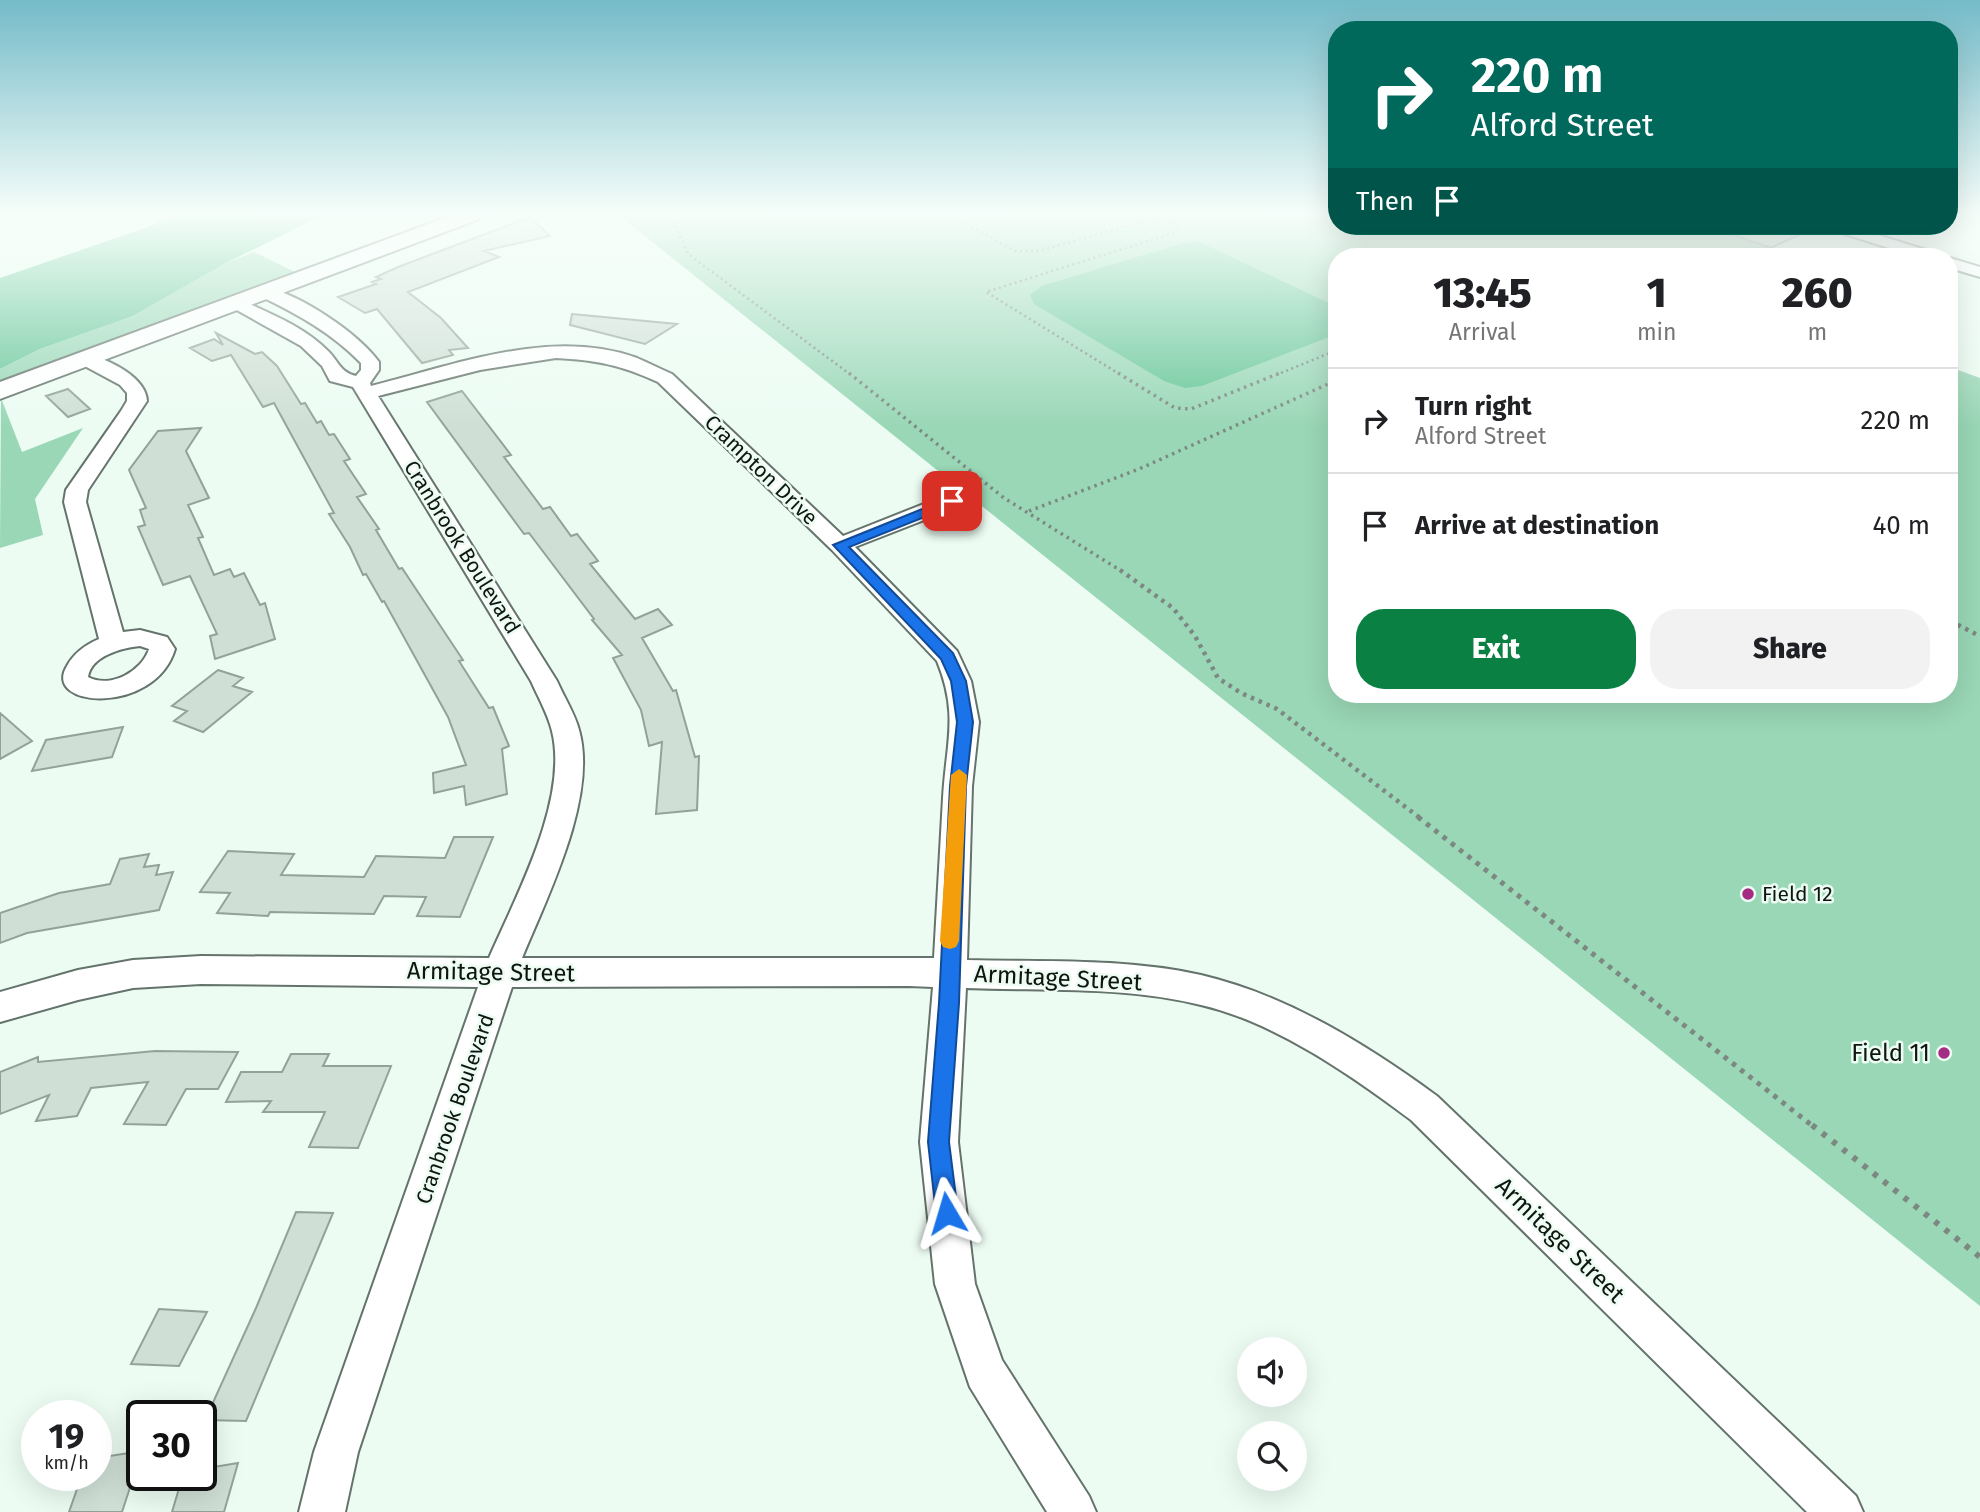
<!DOCTYPE html>
<style>
:root{--surface:#fff;--page:#f2f2f2;--text:#202124;--muted:#757577;--line:#e0e0e0;--accent:#0b8043}
body{margin:0;font-family:"Fira Sans",sans-serif;background:var(--page);color:var(--text);height:100vh;display:flex;flex-direction:column;font-size:26px;white-space:nowrap}
*{box-sizing:border-box;margin:0}
p{font-size:23px;color:var(--muted)}
.icon{flex:none;width:38px;height:38px;fill:none;stroke:currentColor;stroke-width:2;stroke-linecap:round;stroke-linejoin:round}
.map{position:relative;flex:1;overflow:hidden}
.sheet{position:absolute;left:1328px;top:248px;width:630px;height:455px;display:flex;flex-direction:column;background:var(--surface);border-radius:28px;box-shadow:0 7px 28px #0002}
.sheet>*{flex:none}
.banner{position:absolute;left:1328px;top:21px;width:630px;height:214px;border-radius:28px;box-shadow:0 7px 28px #0002;background:#00695c;color:#fff;overflow:hidden}
.tools{position:absolute;left:1237px;top:1337px;display:grid;gap:14px}
.tools a{display:grid;place-items:center;width:70px;height:70px;border-radius:50%;background:var(--surface);box-shadow:0 7px 28px #0002;font-size:35px}
.speed{position:absolute;left:21px;top:1400px;display:flex;gap:14px;font-size:35px;font-weight:700;text-align:center}
.speed>*{display:grid;place-content:center;width:91px;height:91px;border-radius:50%;background:var(--surface);box-shadow:0 7px 28px #0002;line-height:1}
.speed small{font-size:18px;font-weight:400}
.speed .limit{border:4px solid #111;border-radius:10px;background:#fff;color:#111}
.pin{position:absolute;display:grid;place-items:center;width:60px;height:60px;color:#fff;margin:-30px;border-radius:14px;box-shadow:0 4px 10px #0006}
.me{position:absolute;width:77px;margin:-38px;rotate:353deg;stroke-linejoin:round;filter:drop-shadow(0 0 5px #0008)}
.turn{display:flex;align-items:center;gap:24px;height:147px;padding:0 28px;font-size:32px}
.turn .icon{width:91px;height:91px;stroke-width:2.5}
.turn b{display:block;font-size:49px;line-height:60px}
.then{display:flex;align-items:center;height:66px;padding:0 28px;background:#0003;gap:14px;font-size:26px}
.eta{display:flex;justify-content:space-evenly;align-items:center;height:119px;text-align:center}
.eta b{font-size:42px;font-weight:800;line-height:49px}
.primary-button{display:flex;gap:14px;margin-top:auto;padding:14px 28px}
.primary-button a{flex:1;height:80px;border-radius:28px;background:var(--accent);color:#fff;font-size:28px;font-weight:800;line-height:80px;text-align:center}
.primary-button a+a{background:var(--page);color:var(--text)}
ul{padding:0;list-style:none}
li{display:flex;align-items:center;gap:21px;height:105px;padding:0 28px;border-top:2px solid var(--line)}
li div{flex:1}
li b{display:block;font-size:26px}
li em{font-style:normal}
.map>svg:first-child{display:block}
.green{fill:#99d7b6}
.water{fill:#67c698}
.building{fill:#cfdfd6;stroke:#92a299;stroke-width:2}
.lines{fill:none;stroke-linecap:round;stroke-linejoin:round}
.street-casing{stroke:#64736b;stroke-width:4}
.secondary-casing{stroke:#64736b;stroke-width:4}
.path-far4{stroke:#7d8882;stroke-width:2.5;stroke-dasharray:2 3.5;stroke-linecap:butt}
.path-far3{stroke:#7d8882;stroke-width:3.5;stroke-dasharray:2.5 4.5;stroke-linecap:butt}
.path-far2{stroke:#7d8882;stroke-width:4.5;stroke-dasharray:3.5 5;stroke-linecap:butt}
.path-far1{stroke:#7d8882;stroke-width:5;stroke-dasharray:4.5 6;stroke-linecap:butt}
.path{stroke:#7d8882;stroke-width:6;stroke-dasharray:5 8;stroke-linecap:butt}
.street{fill:#fff;fill-rule:evenodd}
.secondary{fill:#fff;fill-rule:evenodd}
.route{fill:#1a73e8;stroke:#114b97;stroke-width:2}
.slow{fill:#f59e0b}
.poi-dot{fill:#a42c83;stroke:#ecfcf3;stroke-width:2.5}
.labels{text-anchor:middle;dominant-baseline:central;stroke-width:5;stroke-linejoin:round;paint-order:stroke}
.street-label{font-size:21px;fill:#0f1511;stroke:#ecfcf3}
.poi-label{font-size:21px;fill:#0f1511;stroke:#ecfcf3;text-anchor:start}
.near-street-label{font-size:24px;fill:#0f1511;stroke:#ecfcf3}
.near-poi-label{font-size:24px;fill:#0f1511;stroke:#ecfcf3;text-anchor:end}
</style>
<div class="map">
<svg width="1980" height="1512" viewBox="0 0 1980 1512">
<rect width="100%" height="100%" fill="#ecfcf3"/>
<path class="green" d="M 620,216 L 1337,216 L 1337,226 L 1821,226 L 1752,257 L 1337,257 L 1337,695 L 1950,695 L 1950,367 L 1980,378 L 1980,1306 Z
M 254,252 L 299,274 L 0,384 L 0,369 L 40,349 L 133,316 L 226,263 Z
M 1,398 L 22,452 L 83,428 L 35,499 L 43,535 L 0,548 Z"/>
<path class="water" d="M 172,216 L 321,216 L 226,263 L 133,316 L 40,349 L 0,369 L 0,278 L 148,227 Z
M 1200,242 L 1337,307 L 1337,334 L 1202,386 L 1185,388 L 1164,381 L 1034,304 L 1030,295 L 1042,286 L 1183,243 Z"/>
<path class="building" d="M 530,217 L 550,236 L 484,251 L 499,257 L 408,292 L 441,318 L 468,348 L 449,350 L 453,355 L 422,363 L 377,309 L 365,313 L 338,297 L 376,284 L 372,282 L 381,279 L 376,277 L 398,267 Z
M 1718,226 L 1817,226 L 1771,248 L 1717,229 Z
M 572,314 L 677,324 L 645,344 L 570,325 Z
M 216,333 L 255,354 L 262,352 L 277,366 L 301,404 L 305,403 L 317,423 L 321,421 L 329,435 L 334,434 L 350,459 L 344,461 L 366,494 L 357,497 L 379,529 L 376,530 L 399,569 L 402,568 L 463,660 L 459,661 L 489,708 L 493,707 L 509,746 L 502,749 L 507,794 L 466,805 L 464,786 L 434,793 L 433,773 L 466,765 L 448,717 L 384,601 L 382,602 L 366,574 L 363,575 L 350,547 L 329,514 L 334,513 L 274,403 L 263,407 L 231,355 L 212,361 L 190,348 L 214,339 L 223,345 Z
M 68,389 L 90,409 L 68,417 L 46,396 Z
M 462,391 L 511,455 L 504,457 L 543,509 L 550,507 L 571,536 L 577,534 L 598,561 L 590,564 L 635,619 L 658,609 L 672,625 L 642,638 L 673,691 L 676,690 L 695,757 L 699,756 L 697,810 L 656,814 L 662,742 L 649,746 L 641,710 L 613,658 L 622,655 L 592,620 L 594,619 L 529,533 L 524,534 L 427,402 Z
M 201,428 L 186,451 L 209,498 L 188,505 L 203,537 L 198,538 L 214,575 L 230,569 L 234,577 L 244,573 L 260,605 L 265,603 L 275,639 L 215,659 L 210,636 L 217,634 L 190,576 L 163,585 L 138,527 L 145,525 L 140,510 L 146,508 L 129,470 L 158,431 Z
M 218,670 L 243,678 L 233,686 L 252,692 L 203,732 L 174,721 L 187,711 L 172,706 Z
M 0,713 L 32,741 L 0,759 Z
M 123,727 L 112,757 L 32,771 L 46,740 Z
M 454,837 L 493,837 L 460,917 L 417,916 L 426,897 L 384,896 L 374,914 L 270,912 L 268,916 L 217,913 L 230,893 L 200,892 L 228,851 L 294,854 L 281,875 L 364,877 L 376,856 L 445,858 Z
M 149,854 L 144,867 L 159,865 L 156,875 L 173,872 L 159,910 L 27,933 L 0,943 L 0,913 L 59,893 L 110,884 L 120,859 Z
M 155,1051 L 238,1052 L 218,1089 L 186,1089 L 166,1125 L 124,1124 L 148,1082 L 91,1088 L 77,1116 L 36,1121 L 49,1095 L 0,1114 L 0,1072 L 38,1057 L 38,1062 Z
M 291,1054 L 329,1054 L 323,1066 L 391,1066 L 358,1148 L 309,1147 L 325,1112 L 263,1112 L 271,1101 L 226,1102 L 241,1072 L 282,1072 Z
M 296,1212 L 333,1213 L 246,1421 L 205,1420 L 256,1308 Z
M 159,1309 L 207,1312 L 179,1366 L 131,1364 Z
M 142,1451 L 122,1512 L 69,1512 L 82,1475 L 96,1475 L 96,1458 Z
M 238,1463 L 224,1512 L 172,1512 L 183,1475 L 201,1475 L 201,1469 Z"/>
<g class="lines">
<g class="street-casing">
<path id="street" d="M 1826,226 L 1849,226 L 1939,254 L 1941,257 L 1917,257 L 1829,229 Z
M 1950,258 L 1980,267 L 1980,277 L 1950,268 Z
M 266,287 C 302,296 357,332 379,362 L 379,370 L 370,383 L 371,386 C 455,365 551,327 637,358 C 649,363 660,369 672,374 L 843,536 L 944,496 L 960,496 L 963,501 L 960,506 L 855,547 L 957,651 L 971,681 L 979,722 L 972,786 L 967,960 C 1044,962 1125,958 1201,975 C 1287,995 1367,1045 1437,1096 L 1856,1496 L 1863,1512 L 1807,1512 L 1411,1120 C 1351,1075 1275,1022 1201,1005 C 1126,986 1044,991 966,988 L 958,1142 L 975,1284 L 1002,1360 L 1089,1496 L 1096,1512 L 1047,1512 L 970,1387 L 935,1284 L 920,1142 L 933,987 L 909,986 L 512,987 L 358,1452 L 345,1512 L 299,1512 L 314,1452 L 478,987 L 201,984 L 133,988 L 78,1000 L 0,1022 L 0,992 L 78,970 L 133,960 L 201,956 L 489,958 C 516,896 569,799 552,731 C 548,714 538,697 531,681 L 353,387 L 330,381 L 322,366 L 301,346 L 226,304 L 235,299 L 241,300 C 271,314 305,327 328,351 C 339,362 340,372 356,376 L 361,370 L 361,363 C 332,333 297,314 260,296 L 258,292 L 260,288 ZM 556,358 C 596,360 621,365 658,382 L 832,550 L 937,661 C 959,715 946,743 943,798 C 940,851 937,905 934,958 L 522,958 C 547,897 598,797 579,730 C 575,714 564,697 557,681 L 378,396 L 480,370 Z
M 88,354 C 109,360 146,377 147,401 L 88,490 L 86,502 L 123,632 L 140,630 L 167,637 L 175,649 C 155,716 41,708 67,666 C 74,653 85,645 99,639 L 64,502 L 66,490 L 121,411 L 127,401 L 127,393 L 120,385 L 81,364 L 79,360 ZM 140,646 L 149,649 C 142,671 111,689 88,677 C 91,656 121,648 140,646 Z"/>
</g>
<g class="secondary-casing">
<path id="secondary" d="M 450,216 L 480,216 L 477,220 L 0,399 L 0,382 Z"/>
</g>
<path class="path-far4" d="M 671,216 L 688,254 L 851,375
M 952,216 L 1015,251 L 1039,251 L 1156,218 L 1178,224 L 1180,229 L 1173,233 L 986,292 L 1121,375
M 1276,375 L 1337,350"/>
<path class="path-far3" d="M 849,373 L 1004,498 L 1123,572
M 1118,373 L 1175,408 L 1191,409 L 1280,373
M 1029,511 L 1139,469 L 1337,380"/>
<path class="path-far2" d="M 1120,570 L 1173,608 L 1195,636 L 1218,678 L 1241,693 L 1277,709 L 1420,818
M 1950,621 L 1980,636"/>
<path class="path-far1" d="M 1418,817 L 1814,1127"/>
<path class="path" d="M 1812,1125 L 1980,1257"/>
<use href="#street" class="street"/>
<use href="#secondary" class="secondary"/>
</g>
<linearGradient id="sky" x2="0" y2="1"><stop stop-color="#74bbc8"/><stop offset="0.5" stop-color="#f6fefa"/><stop offset="1" stop-color="#f6fefa" stop-opacity="0"/></linearGradient>
<rect width="1980" height="428" fill="url(#sky)"/>
<path class="route" d="M 952,497 L 959,501 L 957,504 L 849,547 L 953,653 L 966,681 L 973,722 L 966,786 L 959,1003 L 949,1142 L 958,1213 L 955,1221 L 947,1224 L 939,1221 L 936,1213 L 928,1142 L 939,1003 L 950,786 L 957,722 L 951,681 L 941,659 L 833,545 Z"/>
<path class="slow" d="M 959,769 L 967,775 L 959,941 L 956,947 L 950,949 L 943,947 L 940,941 L 951,775 Z"/>
<g class="poi-dot">
<circle cx="1748" cy="894" r="7"/>
<circle cx="1944" cy="1053" r="7"/>
</g>
<g class="labels">
<g class="street-label">
<text transform="translate(761 470) rotate(44)">Crampton Drive</text>
<text transform="translate(462 547) rotate(58)">Cranbrook Boulevard</text>
<text transform="translate(455 1109) rotate(-71)">Cranbrook Boulevard</text>
</g>
<g class="poi-label">
<text x="1762" y="894">Field 12</text>
</g>
<g class="near-street-label">
<text transform="translate(491 972) rotate(1)">Armitage Street</text>
<text transform="translate(1058 978) rotate(3)">Armitage Street</text>
<text transform="translate(1560 1240) rotate(44)">Armitage Street</text>
</g>
<g class="near-poi-label">
<text x="1930" y="1053">Field 11</text>
</g>
</g>
</svg>
<div class="tools">
<a><svg class="icon" aria-label="sound" viewBox="0 0 24 24"><path d="M4 9h4l5-4v14l-5-4H4zM17 9q2 3 0 6"/></svg></a>
<a><svg class="icon" aria-label="search" viewBox="0 0 24 24"><circle cx="10" cy="10" r="6"/><path d="M15 15l6 6"/></svg></a>
</div>
<div class="speed"><div>19<small>km/h</small></div><div class="limit">30</div></div>
<div class="pin" style="left:952px;top:501px;background:#d93025"><svg class="icon" aria-label="arrive" viewBox="0 0 24 24"><path d="M6 21V4h12l-3 4 3 4H6"/></svg></div>
<svg class="me" style="left:947px;top:1213px" viewBox="-20 -20 40 40"><path d="M0-17L14 15 0 8-14 15z" fill="#1a73e8" stroke="#fff" stroke-width="4"/></svg>
<div class="banner">
<div class="turn"><svg class="icon" aria-label="right" viewBox="0 0 24 24"><path d="M7 20v-9h11M14 6l5 5-5 5"/></svg><div><b>220 m</b>Alford Street</div></div>
<div class="then">Then<svg class="icon" aria-label="arrive" viewBox="0 0 24 24"><path d="M6 21V4h12l-3 4 3 4H6"/></svg></div>
</div>
<section class="sheet">
<div class="eta">
<div><b>13:45</b><p>Arrival</p></div>
<div><b>1</b><p>min</p></div>
<div><b>260</b><p>m</p></div>
</div>
<ul>
<li><svg class="icon" aria-label="right" viewBox="0 0 24 24"><path d="M7 20v-9h11M14 6l5 5-5 5"/></svg><div><b>Turn right</b><p>Alford Street</p></div><em>220 m</em></li>
<li><svg class="icon" aria-label="arrive" viewBox="0 0 24 24"><path d="M6 21V4h12l-3 4 3 4H6"/></svg><div><b>Arrive at destination</b></div><em>40 m</em></li>
</ul>
<div class="primary-button"><a>Exit</a><a>Share</a></div>
</section>
</div>
